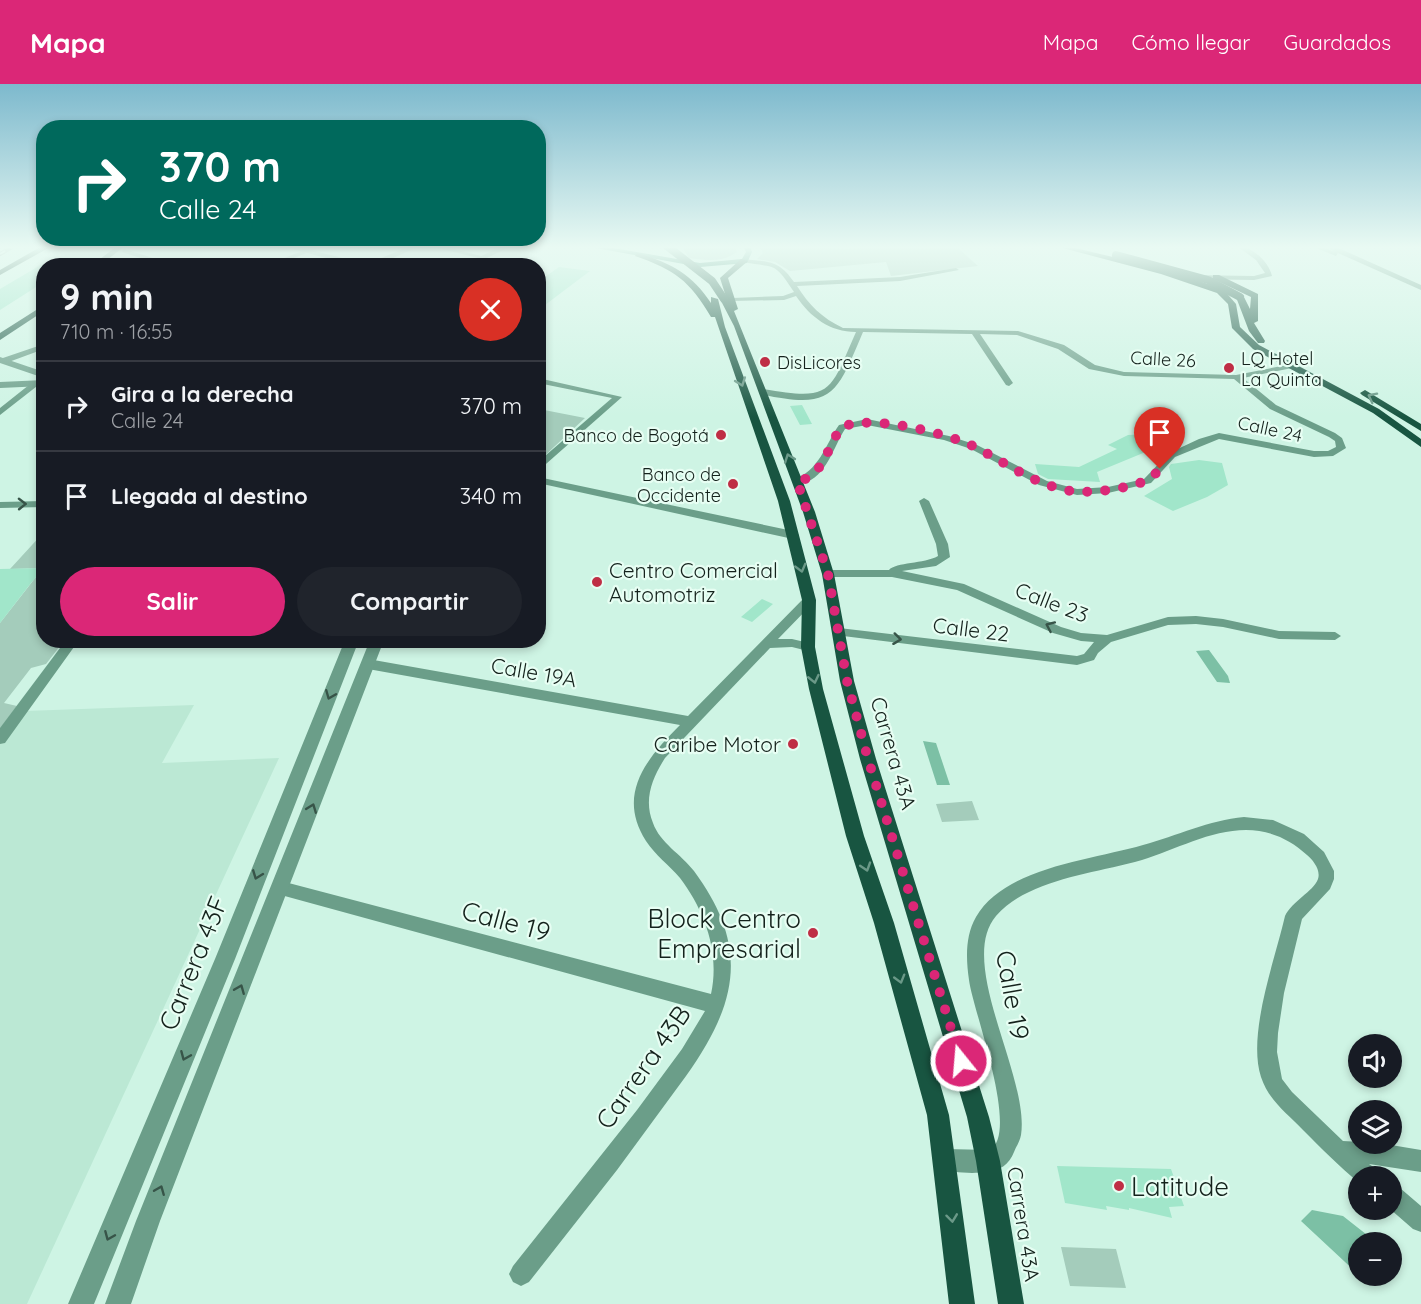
<!DOCTYPE html>
<html lang="es">
<meta charset="utf-8">
<style>
:root{--surface:#171b24;--page:#20242c;--text:#f1f3f6;--muted:#9ea1a6;--line:#363941;--accent:#db2777}
body{margin:0;font-family:Quicksand,sans-serif;background:var(--page);color:var(--text);height:100vh;display:flex;flex-direction:column;font-size:22px;white-space:nowrap}
*{box-sizing:border-box;margin:0}
p{font-size:20px;color:var(--muted)}
.icon{flex:none;width:33px;height:33px;fill:none;stroke:currentColor;stroke-width:2;stroke-linecap:round;stroke-linejoin:round}
.map{position:relative;flex:1;overflow:hidden}
.side{position:absolute;left:36px;top:174px;width:510px;height:390px;display:flex;flex-direction:column;background:var(--surface);border-radius:24px;box-shadow:0 3px 9px #0003}
.side>*{flex:none}
.banner{position:absolute;left:36px;top:36px;width:510px;height:126px;border-radius:24px;box-shadow:0 3px 9px #0003;background:#00695c;color:#fff;overflow:hidden}
.buttons{position:absolute;left:1348px;top:950px;display:grid;gap:12px}
.buttons a{display:grid;place-items:center;width:54px;height:54px;border-radius:50%;background:var(--surface);box-shadow:0 3px 9px #0003;font-size:30px}
.pin{position:absolute;display:grid;place-items:center;width:51px;height:51px;color:#fff;margin:-62px -26px;border-radius:50% 50% 50% 0;rotate:-45deg;box-shadow:0 0 6px #0007}
.pin .icon{rotate:45deg}
.me{position:absolute;width:66px;margin:-33px;rotate:343deg;stroke-linejoin:round;filter:drop-shadow(0 0 4px #0008)}
.turn{display:flex;align-items:center;gap:21px;height:126px;padding:0 24px;font-size:27px}
.turn .icon{width:78px;height:78px;stroke-width:2.5}
.turn b{display:block;font-size:42px;line-height:51px}
.round{display:grid;place-items:center;flex:none;width:63px;height:63px;border-radius:32px;background:var(--page)}
.headline{display:flex;align-items:center;justify-content:space-between;height:102px;padding:0 24px}
h1{font-size:36px;font-weight:700;line-height:45px}
.cta{display:flex;gap:12px;margin-top:auto;padding:12px 24px}
.cta a{flex:1;height:69px;border-radius:36px;background:var(--accent);color:#fff;font-size:24px;font-weight:700;line-height:69px;text-align:center}
.cta a+a{background:var(--page);color:var(--text)}
ul{padding:0;list-style:none}
li{display:flex;align-items:center;gap:18px;height:90px;padding:0 24px;border-top:2px solid var(--line)}
li div{flex:1}
li b{display:block;font-size:22px}
li em{font-style:normal}
header{display:flex;align-items:center;gap:36px;box-sizing:border-box;height:84px;padding:0 30px;background:var(--accent);color:#fff}
header strong{font-size:28px}
nav{display:flex;gap:33px;margin-inline-start:auto;font-size:21px}
.map>svg:first-child{display:block}
.built{fill:#bbe8d4}
.green{fill:#a4ccbb}
.water{fill:#7cc0a5}
.building{fill:#a1e6ca}
.lines{fill:none;stroke-linecap:round;stroke-linejoin:round}
.minor{fill:#6b9e89;fill-rule:evenodd}
.tertiary{fill:#6b9e89;fill-rule:evenodd}
.secondary{fill:#1c785b;fill-rule:evenodd}
.primary{fill:#185541;fill-rule:evenodd}
.trunk{fill:#124836;fill-rule:evenodd}
.rail-casing{stroke:#657d73;stroke-width:4}
.rail{stroke:#e7fef3;stroke-width:2;stroke-dasharray:6;stroke-linecap:butt}
.primary-bridge{stroke:#185541;stroke-width:8}
.oneway{stroke:#6b9988}
.oneway2{stroke:#375448}
.route{stroke:#db2777;stroke-width:10;stroke-dasharray:0 18}
.poi-dot{fill:#bf2e45;stroke:#e7fef3;stroke-width:2}
.labels{text-anchor:middle;dominant-baseline:central;stroke-width:4.5;stroke-linejoin:round;paint-order:stroke}
.far-poi-label{font-size:18px;fill:#14221c;stroke:#e7fef3;text-anchor:start}
.far-street-label{font-size:18px;fill:#14221c;stroke:#e7fef3}
.poi-label{font-size:21px;fill:#14221c;stroke:#e7fef3;text-anchor:start}
.street-label{font-size:21px;fill:#14221c;stroke:#e7fef3}
.near-poi-label{font-size:26px;fill:#14221c;stroke:#e7fef3;text-anchor:end}
.near-street-label{font-size:26px;fill:#14221c;stroke:#e7fef3}
</style>
<header>
<strong>Mapa</strong>
<nav><a>Mapa</a><a>Cómo llegar</a><a>Guardados</a></nav>
</header>
<div class="map">
<svg width="1421" height="1220" viewBox="0 0 1421 1220">
<rect width="100%" height="100%" fill="#cef4e4"/>
<path class="built" d="M 139,162 L 225,162 L 180,177 L 133,167 Z
M 194,621 L 162,679 L 279,674 L 27,1220 L 0,1220 L 0,660 L 25,627 Z"/>
<path class="green" d="M 735,162 L 737,168 C 722,179 705,176 689,174 L 682,163 Z
M 759,162 L 847,165 L 900,162 L 923,165 L 964,162 L 959,163 L 959,165 L 978,182 L 891,192 L 886,178 L 790,187 L 775,178 L 757,175 L 763,169 Z
M 539,325 L 585,334 L 539,377 L 538,325 Z
M 43,449 L 44,556 L 64,557 L 46,580 L 31,584 L 4,619 L 17,622 L 0,645 L 0,539 L 43,484 L 10,485 Z
M 972,717 L 979,736 L 942,738 L 936,720 Z
M 1061,1163 L 1116,1165 L 1126,1204 L 1070,1202 Z"/>
<path class="water" d="M 1209,566 L 1228,592 L 1230,599 L 1217,598 L 1196,567 Z
M 923,657 L 936,659 L 950,701 L 937,701 Z
M 1312,1126 L 1343,1132 L 1376,1158 L 1359,1158 L 1359,1191 L 1301,1137 Z"/>
<path class="building" d="M 44,179 L 44,198 L 0,226 L 0,205 Z
M 559,183 L 590,187 L 545,221 L 538,220 L 538,198 Z
M 802,321 L 812,340 L 800,341 L 790,322 Z
M 1147,350 L 1165,360 L 1097,388 L 1100,398 L 1048,395 L 1038,390 L 1035,380 L 1079,383 L 1117,365 L 1108,361 L 1128,351 Z
M 1199,376 L 1222,379 L 1228,401 L 1207,413 L 1173,427 L 1144,412 L 1172,395 L 1169,383 L 1171,380 Z
M 44,484 L 31,499 L 0,539 L 0,485 Z
M 762,515 L 773,520 L 752,538 L 741,533 Z
M 1057,1082 L 1171,1085 L 1184,1122 L 1169,1123 L 1172,1134 L 1129,1124 L 1129,1126 L 1106,1122 L 1107,1126 L 1065,1119 Z"/>
<g class="lines">
<path class="minor" d="M 315,162 L 324,162 L 274,182 L 264,182 Z
M 430,162 L 442,162 L 485,173 L 482,175 Z
M 1311,162 L 1320,162 L 1335,168 L 1325,162 L 1334,162 L 1421,201 L 1421,206 L 1338,169 L 1336,172 Z
M 124,165 L 169,179 L 170,180 L 165,182 L 122,168 Z
M 744,175 C 769,178 779,176 794,198 L 900,193 L 956,184 L 959,186 L 900,197 L 797,202 C 809,221 822,234 843,244 L 1018,247 L 1064,261 L 1095,281 L 1124,288 L 1236,291 L 1292,280 L 1292,284 L 1243,294 L 1276,321 L 1335,349 L 1342,354 L 1346,364 L 1333,372 L 1314,373 L 1219,355 L 1175,373 L 1151,399 L 1108,409 L 1077,411 L 1039,401 L 971,365 L 944,356 L 867,341 L 845,345 C 832,365 824,403 793,399 L 793,395 C 819,388 825,361 839,341 L 867,335 L 949,352 L 977,361 L 1047,397 L 1077,405 L 1108,403 L 1144,395 L 1169,369 L 1199,355 L 1219,349 L 1314,367 L 1328,367 L 1336,363 L 1335,357 L 1329,353 L 1270,325 L 1234,295 L 1124,292 L 1089,285 L 1058,265 L 1017,251 L 980,250 L 1013,299 L 1009,302 L 1006,301 L 972,250 L 863,248 C 836,311 834,326 760,310 L 759,308 L 763,305 C 833,317 829,309 856,248 C 830,248 810,233 796,212 L 784,216 L 730,217 L 728,216 L 732,214 L 783,212 L 794,208 C 774,177 776,184 742,178 Z
M 44,260 L 44,265 L 6,279 L 0,278 L 0,275 Z
M 538,294 L 622,313 L 538,387 L 538,378 L 612,314 L 538,299 Z
M 34,297 L 41,299 L 0,331 L 0,324 Z
M 924,414 L 929,417 L 948,460 L 950,473 L 936,482 L 902,487 L 964,500 L 1061,543 L 1081,549 L 1107,551 L 1168,533 L 1196,532 L 1223,535 L 1279,547 L 1335,548 L 1341,552 L 1335,556 L 1279,555 L 1223,543 L 1196,540 L 1168,541 L 1111,558 L 1098,569 L 1094,576 L 1077,581 L 835,551 L 833,548 L 839,544 L 1077,572 L 1084,570 L 1094,558 L 1081,557 L 1053,549 L 957,506 L 892,493 L 824,493 L 822,490 L 828,486 L 889,486 C 896,478 924,480 938,472 L 936,460 L 919,417 Z
M 44,417 L 44,423 L 0,424 L 0,418 Z
M 809,512 L 813,513 L 815,516 L 813,519 L 778,555 L 792,555 L 813,560 L 814,563 L 813,566 L 808,567 L 792,563 L 770,564 L 665,674 C 653,693 643,715 653,739 C 660,759 681,770 694,787 C 750,863 738,919 686,992 L 617,1086 L 529,1198 L 521,1202 L 513,1198 L 509,1190 L 513,1182 L 637,1026 L 682,965 L 705,927 L 281,811 L 275,809 L 273,804 L 275,799 L 281,797 L 711,910 C 720,869 705,827 680,794 C 669,781 655,771 646,757 C 616,710 647,674 680,641 L 368,585 L 361,580 L 368,575 L 688,632 L 805,513 Z
M 66,556 L 79,556 L 5,659 L 0,660 L 0,644 Z
M 1244,733 L 1273,736 L 1304,750 L 1324,768 L 1334,787 L 1334,795 L 1330,805 L 1302,835 L 1284,909 L 1278,949 L 1277,968 L 1282,995 L 1292,1008 L 1343,1057 L 1379,1059 L 1421,1066 L 1421,1088 L 1369,1080 L 1375,1084 L 1378,1092 L 1359,1092 L 1359,1099 C 1339,1082 1322,1065 1303,1046 C 1287,1029 1269,1017 1261,993 C 1247,950 1275,876 1285,832 C 1292,817 1313,808 1318,795 C 1321,786 1313,776 1307,771 C 1290,755 1269,746 1246,746 C 1210,746 1175,766 1142,776 C 1104,787 1064,791 1029,808 C 1016,814 1005,822 996,832 C 956,879 1030,993 1021,1051 C 1020,1057 1016,1063 1014,1068 C 1009,1081 1000,1086 987,1088 C 972,1090 951,1089 938,1083 L 934,1076 L 938,1069 L 945,1065 L 990,1066 C 1020,1048 973,927 969,896 C 966,875 965,852 976,833 C 1005,783 1092,776 1143,761 C 1177,752 1209,736 1244,733 Z
M 1392,1101 L 1400,1104 L 1421,1122 L 1421,1148 L 1413,1145 L 1390,1125 Z"/>
<path class="tertiary" d="M 282,162 L 294,162 L 367,180 L 410,162 L 420,162 L 375,182 L 355,182 Z
M 502,162 L 511,162 L 471,182 L 461,182 Z
M 1237,162 C 1252,162 1269,178 1272,192 L 1254,196 L 1190,195 L 1186,193 L 1190,191 L 1254,192 L 1265,189 L 1256,176 Z
M 0,273 L 44,288 L 44,294 L 0,279 Z
M 44,296 L 44,302 L 0,304 L 0,298 Z
M 538,393 L 793,447 L 799,451 L 793,455 L 538,399 Z
M 345,556 L 359,556 L 235,875 L 94,1220 L 68,1220 L 215,875 Z
M 370,556 L 384,556 L 160,1137 L 131,1220 L 105,1220 L 136,1137 Z"/>
<path class="secondary" d="M 585,162 L 602,162 L 700,179 L 742,175 L 746,168 L 743,162 L 750,162 L 752,168 L 747,179 L 700,183 Z"/>
<path class="primary" d="M 117,162 L 125,162 L 99,182 L 91,182 Z
M 1055,162 L 1067,162 L 1167,186 L 1223,205 L 1236,220 L 1240,243 L 1259,261 L 1379,325 L 1421,355 L 1421,363 L 1373,329 L 1253,265 L 1232,244 L 1228,220 L 1217,209 L 1161,190 Z
M 637,169 C 669,178 692,190 711,219 L 711,213 L 718,215 L 725,243 L 790,417 L 816,516 L 815,563 L 823,605 L 864,752 L 894,839 L 949,1031 L 975,1220 L 949,1220 L 927,1031 L 874,839 L 846,752 L 809,605 L 801,563 L 802,516 L 778,417 L 715,233 L 711,233 C 689,196 675,186 635,172 Z
M 741,175 L 748,177 L 728,194 L 738,225 L 734,227 L 815,428 L 834,490 L 854,597 L 876,675 L 989,1033 L 1000,1077 L 1024,1220 L 998,1220 L 976,1077 L 967,1033 L 860,675 L 840,597 L 822,490 L 803,428 L 734,242 L 720,215 L 726,213 L 720,194 Z
M 1213,191 L 1219,191 L 1258,210 L 1258,237 L 1254,239 L 1265,257 L 1264,259 L 1258,259 L 1249,247 L 1236,213 L 1243,211 L 1250,225 L 1251,213 L 1213,195 Z
M 44,221 L 44,227 L 0,256 L 0,249 Z
M 1365,306 L 1421,340 L 1421,347 L 1362,311 L 1360,309 Z"/>
<path class="trunk" d="M 42,162 L 52,162 L 0,191 L 0,186 Z"/>
<g class="rail-casing">
<path id="rail" d="M 0,170 L 14,162"/>
</g>
<use href="#rail" class="rail"/>
<path class="primary-bridge" d="M 667,162 L 712,197 L 724,215
M 1116,171 L 1208,196 L 1240,213"/>
</g>
<defs><path id="oneway-chevron" d="M-2-3.5L2.5 0L-2 3.5" fill="none" stroke-width="1.6" stroke-linecap="round" stroke-linejoin="round" transform="scale(1.5)"/></defs>
<g class="oneway">
<use href="#oneway-chevron" transform="translate(741 298) rotate(70)"/>
<use href="#oneway-chevron" transform="translate(1372 313) rotate(-153)"/>
<use href="#oneway-chevron" transform="translate(789 374) rotate(-110)"/>
<use href="#oneway-chevron" transform="translate(801 484) rotate(75)"/>
<use href="#oneway-chevron" transform="translate(814 595) rotate(77)"/>
<use href="#oneway-chevron" transform="translate(866 783) rotate(72)"/>
<use href="#oneway-chevron" transform="translate(900 895) rotate(74)"/>
<use href="#oneway-chevron" transform="translate(952 1134) rotate(83)"/>
</g>
<g class="oneway2">
<use href="#oneway-chevron" transform="translate(22 420) rotate(-1)"/>
<use href="#oneway-chevron" transform="translate(1050 542) rotate(-156)"/>
<use href="#oneway-chevron" transform="translate(897 555) rotate(7)"/>
<use href="#oneway-chevron" transform="translate(330 611) rotate(112)"/>
<use href="#oneway-chevron" transform="translate(312 724) rotate(-69)"/>
<use href="#oneway-chevron" transform="translate(257 791) rotate(111)"/>
<use href="#oneway-chevron" transform="translate(240 905) rotate(-68)"/>
<use href="#oneway-chevron" transform="translate(185 972) rotate(113)"/>
<use href="#oneway-chevron" transform="translate(160 1106) rotate(-68)"/>
<use href="#oneway-chevron" transform="translate(109 1152) rotate(113)"/>
</g>
<linearGradient id="sky" x2="0" y2="1"><stop stop-color="#7db9cd"/><stop offset="0.49" stop-color="#e9faf3"/><stop offset="1" stop-color="#e9faf3" stop-opacity="0"/></linearGradient>
<rect width="1421" height="333" fill="url(#sky)"/>
<g class="lines">
<path class="route" d="M 961,977 L 868,675 L 847,597 L 828,490 L 797,397 C 824,394 827,361 842,343 C 872,330 946,349 975,363 C 1002,377 1027,395 1057,404 C 1077,410 1099,408 1120,404 C 1136,401 1149,398 1160,385"/>
</g>
<g class="poi-dot">
<circle cx="765" cy="278" r="6"/>
<circle cx="1229" cy="284" r="6"/>
<circle cx="721" cy="351" r="6"/>
<circle cx="733" cy="400" r="6"/>
<circle cx="597" cy="498" r="6"/>
<circle cx="793" cy="660" r="6"/>
<circle cx="813" cy="849" r="6"/>
<circle cx="1119" cy="1102" r="6"/>
</g>
<g class="labels">
<g class="far-poi-label">
<text x="1241" y="274">LQ Hotel<tspan x="1241" dy="21">La Quinta</tspan></text>
<text x="777" y="278">DisLicores</text>
<text x="709" y="351" text-anchor="end">Banco de Bogotá</text>
<text x="721" y="390" text-anchor="end">Banco de<tspan x="721" dy="21">Occidente</tspan></text>
</g>
<g class="far-street-label">
<text transform="translate(1163 275) rotate(3)">Calle 26</text>
<text transform="translate(1270 345) rotate(12)">Calle 24</text>
</g>
<g class="poi-label">
<text x="609" y="486">Centro Comercial<tspan x="609" dy="24">Automotriz</tspan></text>
<text x="781" y="660" text-anchor="end">Caribe Motor</text>
</g>
<g class="street-label">
<text transform="translate(1052 518) rotate(21)">Calle 23</text>
<text transform="translate(971 545) rotate(7)">Calle 22</text>
<text transform="translate(534 588) rotate(10)">Calle 19A</text>
<text transform="translate(894 669) rotate(74)">Carrera 43A</text>
<text transform="translate(1024 1140) rotate(81)">Carrera 43A</text>
</g>
<g class="near-poi-label">
<text x="801" y="834">Block Centro<tspan x="801" dy="30">Empresarial</tspan></text>
<text x="1131" y="1102" text-anchor="start">Latitude</text>
</g>
<g class="near-street-label">
<text transform="translate(506 837) rotate(15)">Calle 19</text>
<text transform="translate(193 879) rotate(-68)">Carrera 43F</text>
<text transform="translate(1013 911) rotate(80)">Calle 19</text>
<text transform="translate(643 983) rotate(-55)">Carrera 43B</text>
</g>
</g>
</svg>
<div class="buttons">
<a><svg class="icon" aria-label="sound" viewBox="0 0 24 24"><path d="M4 9h4l5-4v14l-5-4H4zM17 9q2 3 0 6"/></svg></a>
<a><svg class="icon" aria-label="layers" viewBox="0 0 24 24"><path d="M12 4l9 5-9 5-9-5zM3 14l9 5 9-5"/></svg></a>
<a>+</a>
<a>−</a>
</div>
<div class="pin" style="left:1160px;top:385px;background:#d93025"><svg class="icon" aria-label="arrive" viewBox="0 0 24 24"><path d="M6 21V4h12l-3 4 3 4H6"/></svg></div>
<svg class="me" style="left:961px;top:977px" viewBox="-20 -20 40 40"><circle r="17" fill="#db2777" stroke="#fff" stroke-width="3"/><path d="M0-11L8 9 0 5-8 9z" fill="#fff"/></svg>
<div class="banner">
<div class="turn"><svg class="icon" aria-label="right" viewBox="0 0 24 24"><path d="M7 20v-9h11M14 6l5 5-5 5"/></svg><div><b>370 m</b>Calle 24</div></div>
</div>
<section class="side">
<div class="headline"><div><h1>9 min</h1><p>710 m · 16:55</p></div><a class="round" style="background:#d93025;color:#fff"><svg class="icon" aria-label="close" viewBox="0 0 24 24"><path d="M6 6l12 12M18 6L6 18"/></svg></a></div>
<ul>
<li><svg class="icon" aria-label="right" viewBox="0 0 24 24"><path d="M7 20v-9h11M14 6l5 5-5 5"/></svg><div><b>Gira a la derecha</b><p>Calle 24</p></div><em>370 m</em></li>
<li><svg class="icon" aria-label="arrive" viewBox="0 0 24 24"><path d="M6 21V4h12l-3 4 3 4H6"/></svg><div><b>Llegada al destino</b></div><em>340 m</em></li>
</ul>
<div class="cta"><a>Salir</a><a>Compartir</a></div>
</section>
</div>
